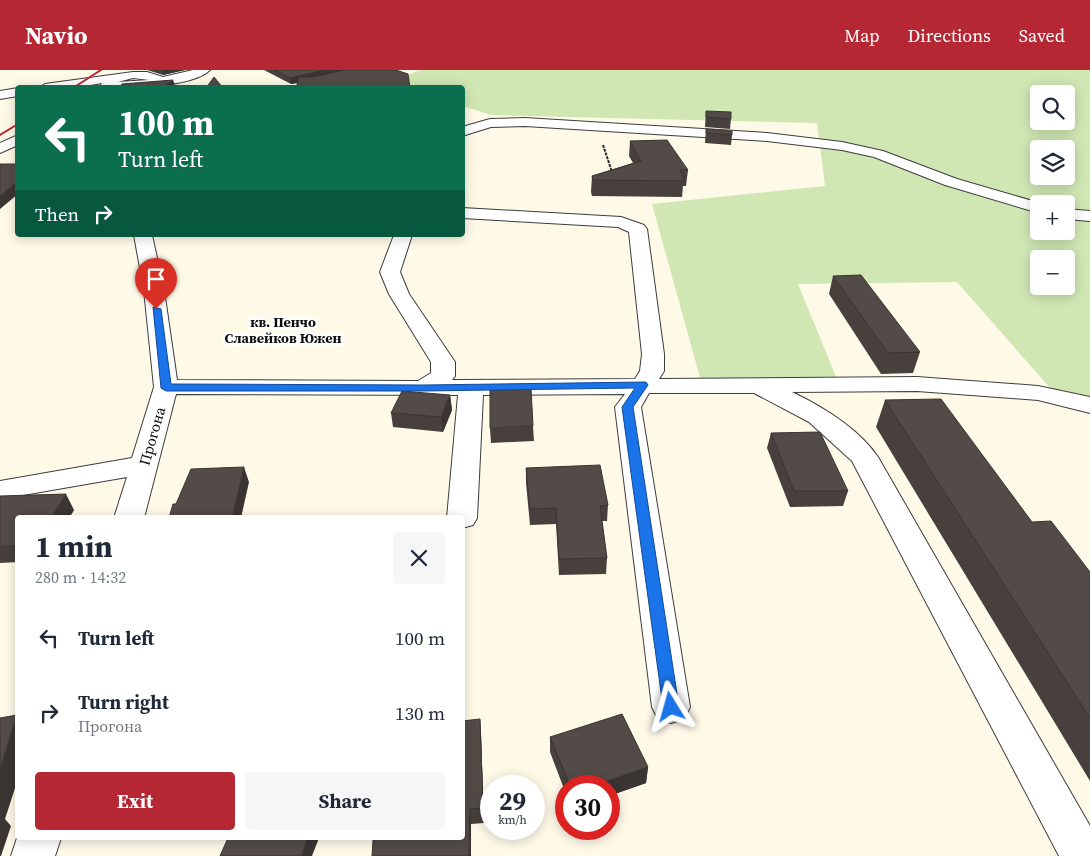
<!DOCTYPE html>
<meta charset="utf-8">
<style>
:root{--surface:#fff;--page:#f6f6f7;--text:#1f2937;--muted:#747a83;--accent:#b62734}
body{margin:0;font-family:"Source Serif 4",serif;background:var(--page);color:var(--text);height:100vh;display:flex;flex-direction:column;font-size:19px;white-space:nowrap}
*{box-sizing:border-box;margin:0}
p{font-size:16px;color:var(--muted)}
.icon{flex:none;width:28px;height:28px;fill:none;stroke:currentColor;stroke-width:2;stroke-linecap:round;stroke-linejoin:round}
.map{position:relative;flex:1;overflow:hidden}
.side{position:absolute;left:15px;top:445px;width:450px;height:325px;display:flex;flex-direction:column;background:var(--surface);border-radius:5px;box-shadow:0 2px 12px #0003}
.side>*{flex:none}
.top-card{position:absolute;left:15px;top:15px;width:450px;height:152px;border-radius:5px;box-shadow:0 2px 12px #0003;background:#0b6e4f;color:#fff;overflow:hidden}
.buttons{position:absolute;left:1030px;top:15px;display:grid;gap:10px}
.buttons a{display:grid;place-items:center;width:45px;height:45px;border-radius:5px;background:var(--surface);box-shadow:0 2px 12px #0003;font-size:25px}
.speed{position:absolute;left:480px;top:705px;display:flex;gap:10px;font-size:25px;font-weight:700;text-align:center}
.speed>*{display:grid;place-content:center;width:65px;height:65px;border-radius:50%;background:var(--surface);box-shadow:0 2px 12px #0003;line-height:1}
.speed small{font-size:12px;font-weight:400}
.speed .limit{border:8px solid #d22;background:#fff;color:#111}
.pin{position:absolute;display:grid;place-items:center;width:42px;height:42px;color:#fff;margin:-51px -21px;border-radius:50% 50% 50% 0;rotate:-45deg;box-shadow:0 0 5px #0007}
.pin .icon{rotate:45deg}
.me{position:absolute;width:55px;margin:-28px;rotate:352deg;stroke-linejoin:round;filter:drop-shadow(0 0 4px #0008)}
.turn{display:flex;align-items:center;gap:18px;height:105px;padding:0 20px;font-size:22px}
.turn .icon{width:65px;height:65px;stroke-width:2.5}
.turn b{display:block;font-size:35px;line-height:42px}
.then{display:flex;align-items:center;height:48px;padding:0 20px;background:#0003;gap:10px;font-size:19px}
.round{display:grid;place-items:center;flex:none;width:52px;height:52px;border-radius:5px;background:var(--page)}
.headline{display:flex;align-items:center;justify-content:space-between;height:85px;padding:0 20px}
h1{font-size:30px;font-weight:700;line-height:38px}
.primary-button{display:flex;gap:10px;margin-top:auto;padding:10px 20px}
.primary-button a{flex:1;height:58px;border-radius:5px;background:var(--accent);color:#fff;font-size:20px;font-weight:700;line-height:58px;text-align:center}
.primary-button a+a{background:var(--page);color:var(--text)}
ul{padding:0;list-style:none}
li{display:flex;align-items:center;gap:15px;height:75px;padding:0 20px}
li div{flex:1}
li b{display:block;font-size:19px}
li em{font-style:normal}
header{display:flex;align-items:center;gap:30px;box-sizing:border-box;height:70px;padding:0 25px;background:var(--accent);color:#fff}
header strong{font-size:24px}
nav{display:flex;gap:28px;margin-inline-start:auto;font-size:18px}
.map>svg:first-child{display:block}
.green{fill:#d0e7b4;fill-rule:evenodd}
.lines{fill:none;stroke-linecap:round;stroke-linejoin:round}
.minor-casing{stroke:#3d3d3d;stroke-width:2}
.path{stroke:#2c2c2c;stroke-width:2;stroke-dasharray:3 1;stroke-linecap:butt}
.minor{fill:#fff;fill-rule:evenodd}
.rail{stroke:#b62734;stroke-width:2}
.wall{fill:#47403d}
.shaded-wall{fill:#3a3432}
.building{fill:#534b47;stroke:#3a3432}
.route{fill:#1a73e8;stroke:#114b97}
.labels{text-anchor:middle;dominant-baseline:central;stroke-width:5;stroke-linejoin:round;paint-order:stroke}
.far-neighbourhood-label{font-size:14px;font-weight:bold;fill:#0a0a0a;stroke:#fff}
.street-label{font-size:15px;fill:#0a0a0a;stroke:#fff}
</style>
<header>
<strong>Navio</strong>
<nav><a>Map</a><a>Directions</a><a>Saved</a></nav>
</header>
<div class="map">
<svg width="1090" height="786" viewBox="0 0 1090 786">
<rect width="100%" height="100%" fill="#fff9e8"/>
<path class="green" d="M 421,0 L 1090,0 L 1090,335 L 1058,327 L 957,212 L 798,214 L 839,314 L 702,315 L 652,134 L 825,116 L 817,53 L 491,45 L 463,36 L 462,18 L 404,17 L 387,12 ZM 1039,24 L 1066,24 L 1066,51 L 1039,51 ZM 1039,79 L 1066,79 L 1066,106 L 1039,106 ZM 1039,134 L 1066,134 L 1066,161 L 1039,161 ZM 1039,189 L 1066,189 L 1066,216 L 1039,216 Z"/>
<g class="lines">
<g class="minor-casing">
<path id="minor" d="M 193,0 L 210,0 C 192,18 124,18 99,18 L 102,13 L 73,18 L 39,18 L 45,14 L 133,2 L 147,2 L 163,7 ZM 133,8 L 149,10 L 118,12 Z
M 18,18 L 18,26 L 0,29 L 0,21 Z
M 525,48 L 767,63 L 842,72 L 883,81 L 957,109 L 1043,134 L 1039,134 L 1039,143 L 945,115 L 874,87 L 842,80 L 767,71 L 525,56 L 491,57 L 462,66 L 462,57 L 490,49 Z
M 18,65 L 18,75 L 0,83 L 0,73 Z
M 462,138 L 621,147 L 644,155 L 647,159 L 664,284 L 664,301 L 659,309 L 917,307 L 1038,316 L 1090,327 L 1090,343 L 1038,330 L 917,321 L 792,322 C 823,337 858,358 878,387 L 1090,756 L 1090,786 L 1059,786 L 852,391 L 809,352 L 754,323 L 649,323 L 641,337 L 690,637 L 684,649 L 671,653 L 658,649 L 652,637 L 615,337 L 625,324 L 483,325 L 477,448 L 473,455 L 462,458 L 462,448 L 447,448 L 458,325 L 176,324 L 144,448 L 114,448 L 127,407 L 0,429 L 0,411 L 132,388 L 154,317 L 144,220 L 134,165 L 152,165 L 164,220 L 177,310 L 418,311 L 431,303 L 431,292 L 389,224 L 380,202 L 394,165 L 412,165 L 400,202 L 409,224 L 455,292 L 455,306 L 452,310 L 635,309 L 640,301 L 642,284 L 629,162 L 618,157 L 462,148 Z
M 1066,139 L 1090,141 L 1090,151 L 1066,149 Z
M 17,768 L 61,768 L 55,786 L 11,786 Z"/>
</g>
<path class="path" d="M 603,75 L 612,102"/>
<use href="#minor" class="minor"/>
<path class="rail" d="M 73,18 L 101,0
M 0,65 L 18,54"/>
</g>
<path class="wall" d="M 147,0 L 185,0 L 163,5 Z
M 264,0 L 396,0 L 291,14 Z
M 706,41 L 731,49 L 730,59 L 705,57 Z
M 706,59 L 732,65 L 731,75 L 705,73 Z
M 630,71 L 688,100 L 686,116 L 683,116 L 682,127 L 592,126 L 591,122 L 592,106 L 633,93 L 629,86 Z
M 254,165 L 284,165 L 255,167 Z
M 833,206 L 920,282 L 913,303 L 881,304 L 829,224 Z
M 450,325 L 452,340 L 443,362 L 393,357 L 391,343 Z
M 885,330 L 1032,452 L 1090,502 L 1090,711 L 876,357 Z
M 533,356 L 534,371 L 491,373 L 490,358 Z
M 771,363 L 848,421 L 843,436 L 790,437 L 767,378 Z
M 526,398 L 608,435 L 607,451 L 602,451 L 607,488 L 606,504 L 559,505 L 556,454 L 530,455 L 526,413 Z
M 0,426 L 74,440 L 69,448 L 18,448 L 18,492 L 0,493 Z
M 480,649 L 481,665 L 484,753 L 471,754 L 462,768 Z
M 550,667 L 648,697 L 646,713 L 609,726 L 609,716 L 566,716 L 566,724 L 550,682 Z"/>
<path class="shaded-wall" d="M 162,0 L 185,0 L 163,5 Z
M 326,0 L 355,0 L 291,14 L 290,8 Z
M 173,10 L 175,15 L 171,18 L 161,18 Z
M 18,111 L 18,124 L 0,139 L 0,126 Z
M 450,325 L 452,340 L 443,362 L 441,347 Z
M 244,397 L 249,412 L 241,448 L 232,448 Z
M 66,424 L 74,440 L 69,448 L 51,448 Z
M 17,645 L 18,709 L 5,749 L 11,756 L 1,786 L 0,786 L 0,699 Z
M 480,649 L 481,665 L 484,753 L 483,738 Z
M 648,697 L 646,713 L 609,726 L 609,716 L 593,716 Z
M 470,739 L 471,754 L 471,786 L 469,786 Z
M 308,768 L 319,768 L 312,786 L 301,786 Z"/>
<path class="building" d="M 275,0 L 326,0 L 290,8 Z
M 345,0 L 396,0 L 408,4 L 410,18 L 296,18 L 299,7 L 312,7 Z
M 214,7 L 223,18 L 206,18 Z
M 173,10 L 161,18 L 118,18 L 122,14 Z
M 706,41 L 731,42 L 731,49 L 706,47 Z
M 706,59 L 732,61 L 732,65 L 706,63 Z
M 667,70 L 688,100 L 680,100 L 684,111 L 593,110 L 592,106 L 641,91 L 630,71 Z
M 0,94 L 18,94 L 18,111 L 0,126 Z
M 861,205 L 920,282 L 888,283 L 833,206 Z
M 531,318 L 533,356 L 490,358 L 490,319 Z
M 402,321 L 450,325 L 441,347 L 391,343 Z
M 941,329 L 1032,452 L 1051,451 L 1090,502 L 1090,648 L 885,330 Z
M 820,362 L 848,421 L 794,421 L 771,363 Z
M 600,395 L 608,435 L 600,436 L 607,488 L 559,489 L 556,438 L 530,439 L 526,398 Z
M 244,397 L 232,448 L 169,448 L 173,434 L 176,434 L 191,399 Z
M 66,424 L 51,448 L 18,448 L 18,476 L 0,477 L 0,426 Z
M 622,644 L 648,697 L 593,716 L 570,716 L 550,667 Z
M 17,645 L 0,699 L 0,648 Z
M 480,649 L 483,738 L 470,739 L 469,786 L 372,786 L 373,770 L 405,768 L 462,768 L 462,651 Z
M 228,768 L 308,768 L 301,786 L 220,786 Z"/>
<path class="route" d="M 153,237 L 161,239 L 171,314 L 423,315 L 646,312 L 648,315 L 633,337 L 679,637 L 676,641 L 671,643 L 665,641 L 663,637 L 622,337 L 635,318 L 423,321 L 166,321 L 161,318 Z"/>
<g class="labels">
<g class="far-neighbourhood-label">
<text x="283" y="252">кв. Пенчо<tspan x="283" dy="16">Славейков Южен</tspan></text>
</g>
<g class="street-label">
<text transform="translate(152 366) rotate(-74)">Прогона</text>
</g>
</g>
</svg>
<div class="buttons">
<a><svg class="icon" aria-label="search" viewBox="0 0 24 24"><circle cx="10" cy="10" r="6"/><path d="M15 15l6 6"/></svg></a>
<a><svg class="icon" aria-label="layers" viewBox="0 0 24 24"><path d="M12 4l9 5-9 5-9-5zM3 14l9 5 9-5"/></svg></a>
<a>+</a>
<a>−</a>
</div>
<div class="speed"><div>29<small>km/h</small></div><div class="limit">30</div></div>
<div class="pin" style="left:156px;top:239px;background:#d93025"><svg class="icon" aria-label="arrive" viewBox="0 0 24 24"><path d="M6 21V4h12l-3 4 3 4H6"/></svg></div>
<svg class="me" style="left:671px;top:637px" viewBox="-20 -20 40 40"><path d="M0-17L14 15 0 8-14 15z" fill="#1a73e8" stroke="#fff" stroke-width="4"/></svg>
<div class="top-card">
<div class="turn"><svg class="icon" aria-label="left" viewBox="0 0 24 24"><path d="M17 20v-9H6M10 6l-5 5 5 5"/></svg><div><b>100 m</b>Turn left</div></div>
<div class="then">Then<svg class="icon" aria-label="right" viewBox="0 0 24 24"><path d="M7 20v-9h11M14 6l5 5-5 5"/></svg></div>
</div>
<section class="side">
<div class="headline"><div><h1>1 min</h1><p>280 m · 14:32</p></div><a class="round"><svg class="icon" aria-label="close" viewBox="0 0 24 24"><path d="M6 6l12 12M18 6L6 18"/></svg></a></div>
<ul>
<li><svg class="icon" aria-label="left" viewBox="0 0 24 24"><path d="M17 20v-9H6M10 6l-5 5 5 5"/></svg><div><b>Turn left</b></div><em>100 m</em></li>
<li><svg class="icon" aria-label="right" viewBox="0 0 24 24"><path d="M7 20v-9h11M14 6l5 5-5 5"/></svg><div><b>Turn right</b><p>Прогона</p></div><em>130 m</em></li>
</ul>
<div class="primary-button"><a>Exit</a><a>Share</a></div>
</section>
</div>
